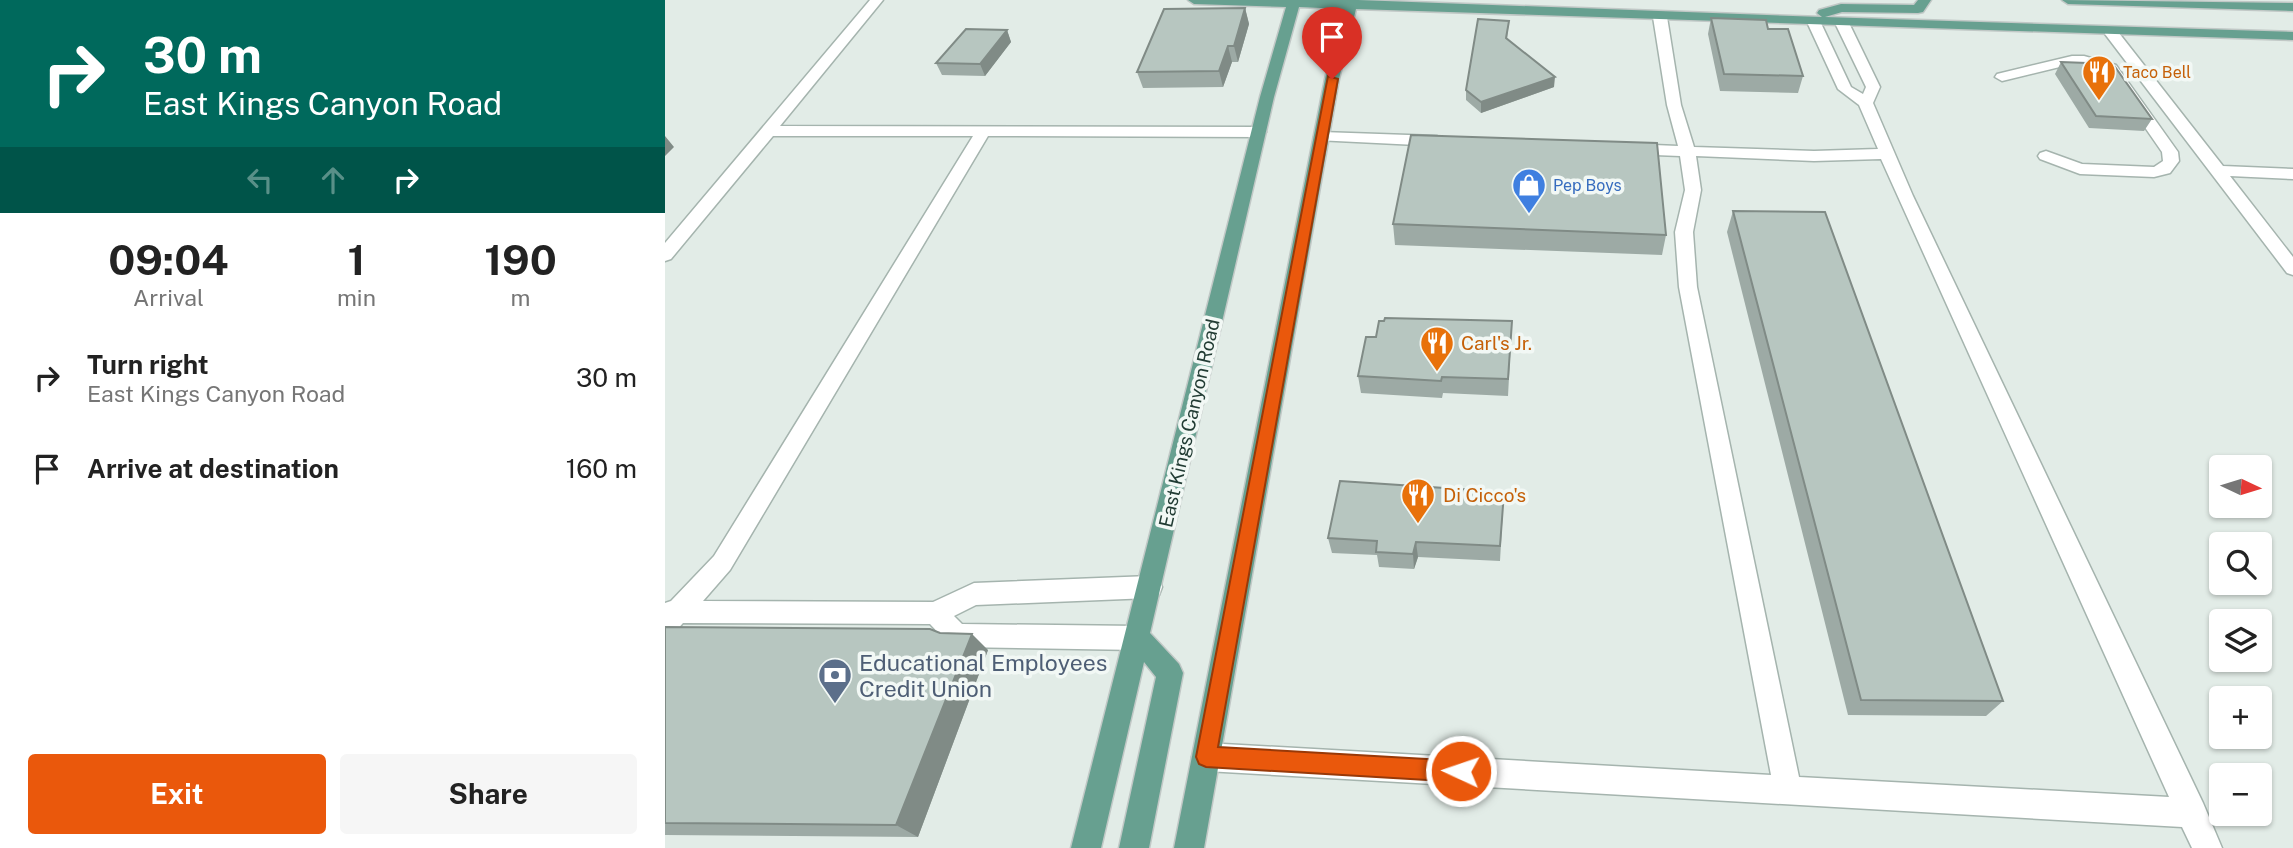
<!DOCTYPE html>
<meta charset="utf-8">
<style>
:root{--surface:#fff;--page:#f6f6f6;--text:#222;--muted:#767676;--accent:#ea580c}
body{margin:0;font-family:"Public Sans",sans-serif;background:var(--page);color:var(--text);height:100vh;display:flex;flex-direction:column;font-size:26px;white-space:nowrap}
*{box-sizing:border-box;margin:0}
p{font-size:23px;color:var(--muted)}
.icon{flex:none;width:38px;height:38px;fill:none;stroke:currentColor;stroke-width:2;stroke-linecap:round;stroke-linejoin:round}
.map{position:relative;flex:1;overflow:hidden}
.details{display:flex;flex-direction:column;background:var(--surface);width:665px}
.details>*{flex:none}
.guide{background:#00695c;color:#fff;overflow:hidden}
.needle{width:46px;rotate:94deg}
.tools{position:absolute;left:1544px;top:455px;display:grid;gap:14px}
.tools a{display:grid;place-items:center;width:63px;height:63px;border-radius:7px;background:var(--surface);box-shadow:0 2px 5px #0004;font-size:35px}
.pin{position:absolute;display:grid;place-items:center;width:60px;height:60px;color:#fff;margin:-72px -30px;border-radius:50% 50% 50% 0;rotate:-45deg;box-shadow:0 0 7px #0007}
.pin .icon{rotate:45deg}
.me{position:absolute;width:77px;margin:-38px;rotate:273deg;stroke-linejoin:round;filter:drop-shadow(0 0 5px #0008)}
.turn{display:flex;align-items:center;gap:24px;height:147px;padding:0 28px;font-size:32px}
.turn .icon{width:91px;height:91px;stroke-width:2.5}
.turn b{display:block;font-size:49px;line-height:60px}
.lanes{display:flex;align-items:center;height:66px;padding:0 28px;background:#0003;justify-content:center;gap:35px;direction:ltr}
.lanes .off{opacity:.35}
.eta{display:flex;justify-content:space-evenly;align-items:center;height:119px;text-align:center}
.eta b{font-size:42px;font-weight:700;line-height:49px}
.button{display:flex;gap:14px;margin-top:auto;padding:14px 28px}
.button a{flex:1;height:80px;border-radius:7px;background:var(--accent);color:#fff;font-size:28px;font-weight:700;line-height:80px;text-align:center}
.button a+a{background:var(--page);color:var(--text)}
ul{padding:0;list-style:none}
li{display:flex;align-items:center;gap:21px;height:91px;padding:0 28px}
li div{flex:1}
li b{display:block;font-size:26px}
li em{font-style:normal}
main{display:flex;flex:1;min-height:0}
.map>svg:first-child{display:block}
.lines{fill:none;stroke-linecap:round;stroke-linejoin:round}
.minor-casing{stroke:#a5b4ae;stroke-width:3}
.major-casing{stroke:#c1c8c6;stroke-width:3}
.minor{fill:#fff;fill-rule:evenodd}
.major{fill:#67a090;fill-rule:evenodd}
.wall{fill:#9daaa5}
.shaded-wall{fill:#808b86}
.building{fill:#b7c6c0;stroke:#808b86;stroke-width:2}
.route{fill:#ea580c;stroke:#983908;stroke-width:2}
.labels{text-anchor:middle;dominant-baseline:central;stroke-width:7;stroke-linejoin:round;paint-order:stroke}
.far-food-label{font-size:16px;fill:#c56008;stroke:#f2f8f5;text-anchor:start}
.far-shop-label{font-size:16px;fill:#366cbe;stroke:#f2f8f5;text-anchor:start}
.food-label{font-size:19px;fill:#c56008;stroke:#f2f8f5;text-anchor:start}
.street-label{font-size:19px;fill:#223c34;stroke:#f2f8f5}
.near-service-label{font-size:23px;fill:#4e5e75;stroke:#f2f8f5;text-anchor:start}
</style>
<main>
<section class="details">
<div class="guide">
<div class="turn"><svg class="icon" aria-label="right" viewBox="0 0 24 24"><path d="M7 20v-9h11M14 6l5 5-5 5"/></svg><div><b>30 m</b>East Kings Canyon Road</div></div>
<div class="lanes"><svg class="icon off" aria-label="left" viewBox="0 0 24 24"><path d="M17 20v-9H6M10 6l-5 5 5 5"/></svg><svg class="icon off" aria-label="ahead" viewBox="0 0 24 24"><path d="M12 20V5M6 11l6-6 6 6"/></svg><svg class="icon" aria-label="right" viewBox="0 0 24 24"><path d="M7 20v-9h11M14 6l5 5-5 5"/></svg></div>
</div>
<div class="eta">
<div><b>09:04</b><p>Arrival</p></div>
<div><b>1</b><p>min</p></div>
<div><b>190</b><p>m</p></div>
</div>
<ul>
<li><svg class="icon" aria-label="right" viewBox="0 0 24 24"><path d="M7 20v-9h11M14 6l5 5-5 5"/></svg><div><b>Turn right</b><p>East Kings Canyon Road</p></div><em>30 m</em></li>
<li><svg class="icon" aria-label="arrive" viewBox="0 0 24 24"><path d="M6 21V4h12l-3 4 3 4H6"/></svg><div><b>Arrive at destination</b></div><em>160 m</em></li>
</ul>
<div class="button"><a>Exit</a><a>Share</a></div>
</section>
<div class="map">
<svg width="1628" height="848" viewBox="0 0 1628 848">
<rect width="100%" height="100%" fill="#e2ece7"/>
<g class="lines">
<g class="minor-casing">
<path id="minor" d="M 205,0 L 218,0 L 115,126 L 593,127 L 601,132 L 593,137 L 323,136 L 65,570 L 38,601 L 268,602 L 309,583 L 485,576 L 494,579 L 497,587 L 494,595 L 485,598 L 311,605 L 289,616 L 297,624 L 473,626 L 482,630 L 486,638 L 482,646 L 473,650 L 292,647 L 283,643 L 265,624 L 18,623 L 9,633 L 0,636 L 0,603 L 6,601 L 49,556 L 308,136 L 108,136 L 6,259 L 0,261 L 0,243 Z
M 995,13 L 1002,17 L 1016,105 L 1029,147 L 1149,151 L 1213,149 L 1194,105 L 1173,89 L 1142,22 L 1149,18 L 1154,19 L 1186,87 L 1198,94 L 1201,87 L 1170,23 L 1177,19 L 1184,23 L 1215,87 L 1208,103 L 1248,196 L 1538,803 L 1557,848 L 1527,848 L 1517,827 L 541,771 L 531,767 L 527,757 L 531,747 L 541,743 L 1106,775 L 1014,287 L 1010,232 L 1020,190 L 1015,156 L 965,154 L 957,149 L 965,144 L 1013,146 L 1002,105 L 988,17 ZM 1031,156 L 1149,161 L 1216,159 L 1504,797 L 1134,777 L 1032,287 L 1028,232 L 1036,190 Z
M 1445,27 L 1450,28 L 1558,166 L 1628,169 L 1628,179 L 1565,176 L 1628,257 L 1628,275 L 1622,273 L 1440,34 L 1440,28 Z
M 1407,56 L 1419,56 L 1451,65 L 1513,152 L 1514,161 L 1505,173 L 1489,177 L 1415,174 L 1375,159 L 1373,156 L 1375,153 L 1381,151 L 1417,164 L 1489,167 L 1498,161 L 1497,152 L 1441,71 L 1418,64 L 1407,64 L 1337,81 L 1330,77 L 1332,74 Z
M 657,132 L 772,136 L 780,141 L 772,146 L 651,140 L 649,137 L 651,134 Z"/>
</g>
<g class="major-casing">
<path id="major" d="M 523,0 L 693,0 L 1157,17 L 1152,13 L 1154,10 L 1176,4 L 1249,5 L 1253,0 L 1266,0 L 1258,12 L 1253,13 L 1177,12 L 1160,17 L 1628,32 L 1628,40 L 691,9 L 674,79 L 539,848 L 509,848 L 660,79 L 678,9 L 634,7 L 609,97 L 485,633 L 514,664 L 518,673 L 484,848 L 454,848 L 491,677 L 479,662 L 436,848 L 406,848 L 595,97 L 621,7 L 529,4 Z
M 1397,0 L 1628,3 L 1628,11 L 1403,4 Z"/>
</g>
<use href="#minor" class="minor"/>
<use href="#major" class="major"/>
</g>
<path class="wall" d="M 580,8 L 584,24 L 573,62 L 567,62 L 558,87 L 478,88 L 472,72 Z
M 1046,18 L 1103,29 L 1138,76 L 1133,93 L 1055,91 L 1043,34 Z
M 844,21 L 842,39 L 889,87 L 816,113 L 801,100 L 801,90 Z
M 342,30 L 346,42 L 320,76 L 277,75 L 271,63 Z
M 1396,62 L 1487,119 L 1479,131 L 1424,128 L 1390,74 Z
M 1068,211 L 1338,701 L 1321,716 L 1183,715 L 1062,232 Z
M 728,224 L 1001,235 L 997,255 L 730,245 Z
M 847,321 L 843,396 L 778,393 L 777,398 L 696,393 L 693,376 Z
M 839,492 L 835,561 L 753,557 L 749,569 L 714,567 L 712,555 L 667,553 L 663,538 Z
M 0,627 L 323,650 L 253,837 L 0,835 Z"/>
<path class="shaded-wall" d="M 580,8 L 584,24 L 573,62 L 569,46 Z
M 342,30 L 346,42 L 320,76 L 315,64 Z
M 563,46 L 567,62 L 558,87 L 554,71 Z
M 890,77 L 889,87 L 816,113 L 816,102 Z
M 0,136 L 9,147 L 0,156 Z
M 751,542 L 753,557 L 749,569 L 748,554 Z
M 307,634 L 323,650 L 253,837 L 231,825 Z"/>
<path class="building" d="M 580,8 L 569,46 L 563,46 L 554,71 L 472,72 L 499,9 Z
M 1046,18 L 1101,20 L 1103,29 L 1123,29 L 1138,76 L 1059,74 Z
M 813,19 L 844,21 L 841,38 L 890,77 L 816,102 L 801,90 Z
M 301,29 L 342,30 L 315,64 L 271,63 Z
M 1396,62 L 1448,64 L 1487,119 L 1431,116 Z
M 746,135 L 992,143 L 1001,235 L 728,224 Z
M 1068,211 L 1160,212 L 1338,701 L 1196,700 Z
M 720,318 L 847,321 L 843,379 L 777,377 L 776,381 L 693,376 L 701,337 L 711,337 L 714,321 L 719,321 Z
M 675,481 L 839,492 L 835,546 L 751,542 L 748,554 L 711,552 L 712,541 L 663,538 Z
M 0,627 L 265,629 L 275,633 L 307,634 L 231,825 L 0,823 Z"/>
<path class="route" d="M 663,76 L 673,79 L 553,747 L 796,761 L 803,764 L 806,771 L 803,779 L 796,782 L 541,767 L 534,764 L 531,757 Z"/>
<defs>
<g id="restaurant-pin" transform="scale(1.75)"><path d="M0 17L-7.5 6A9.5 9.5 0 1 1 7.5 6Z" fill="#e8710a" stroke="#f2f8f5"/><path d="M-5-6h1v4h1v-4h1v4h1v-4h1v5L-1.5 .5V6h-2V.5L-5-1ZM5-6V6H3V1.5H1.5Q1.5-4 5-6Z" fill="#fff"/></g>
<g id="shop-pin" transform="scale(1.75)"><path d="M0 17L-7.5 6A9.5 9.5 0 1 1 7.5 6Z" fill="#3f7fe0" stroke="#f2f8f5"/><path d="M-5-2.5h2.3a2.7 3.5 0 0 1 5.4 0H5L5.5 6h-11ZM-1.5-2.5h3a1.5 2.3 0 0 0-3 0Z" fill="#fff"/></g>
<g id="bank-pin" transform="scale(1.75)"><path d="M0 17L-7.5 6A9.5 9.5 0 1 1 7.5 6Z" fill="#5c6f8a" stroke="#f2f8f5"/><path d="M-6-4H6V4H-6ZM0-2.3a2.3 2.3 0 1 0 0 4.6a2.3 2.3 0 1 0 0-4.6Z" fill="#fff"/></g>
</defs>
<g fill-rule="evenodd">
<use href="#restaurant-pin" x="1434" y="72"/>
<use href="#shop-pin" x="864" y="185"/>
<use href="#restaurant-pin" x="772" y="343"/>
<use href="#restaurant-pin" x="753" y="495"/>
<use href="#bank-pin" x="170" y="675"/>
</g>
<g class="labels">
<g class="far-food-label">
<text x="1458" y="72">Taco Bell</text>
</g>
<g class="far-shop-label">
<text x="888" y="185">Pep Boys</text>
</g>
<g class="food-label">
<text x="796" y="343">Carl's Jr.</text>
<text x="778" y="495">Di Cicco's</text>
</g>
<g class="street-label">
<text transform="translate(524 423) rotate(-77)">East Kings Canyon Road</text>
</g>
<g class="near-service-label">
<text x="194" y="662">Educational Employees<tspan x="194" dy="26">Credit Union</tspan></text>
</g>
</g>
</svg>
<div class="tools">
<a><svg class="needle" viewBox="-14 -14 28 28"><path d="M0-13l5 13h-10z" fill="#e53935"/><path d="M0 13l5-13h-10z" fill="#767676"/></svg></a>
<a><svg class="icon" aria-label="search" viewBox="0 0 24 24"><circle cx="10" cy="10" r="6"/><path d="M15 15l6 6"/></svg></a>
<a><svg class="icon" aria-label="layers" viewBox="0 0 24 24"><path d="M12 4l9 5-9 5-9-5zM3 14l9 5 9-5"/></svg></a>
<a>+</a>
<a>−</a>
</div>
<div class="pin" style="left:667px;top:79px;background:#d93025"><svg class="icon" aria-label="arrive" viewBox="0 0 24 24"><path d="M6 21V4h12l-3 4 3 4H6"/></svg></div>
<svg class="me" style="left:796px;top:771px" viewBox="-20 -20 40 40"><circle r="17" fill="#ea580c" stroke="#fff" stroke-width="3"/><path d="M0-11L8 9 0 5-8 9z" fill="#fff"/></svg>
</div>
</main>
